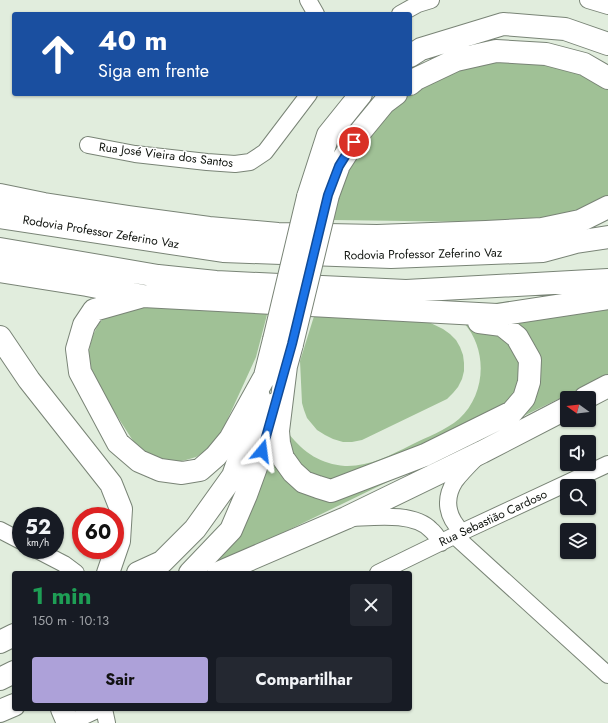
<!DOCTYPE html>
<html lang="pt">
<meta charset="utf-8">
<style>
:root{--surface:#171b24;--page:#242831;--text:#f1f3f6;--muted:#9ea1a6;--accent:#ada1d9}
body{margin:0;font-family:Jost,sans-serif;background:var(--page);color:var(--text);height:100vh;display:flex;flex-direction:column;font-size:15px;white-space:nowrap}
*{box-sizing:border-box;margin:0}
p{font-size:13px;color:var(--muted)}
.icon{flex:none;width:22px;height:22px;fill:none;stroke:currentColor;stroke-width:2;stroke-linecap:round;stroke-linejoin:round}
.map{position:relative;flex:1;overflow:hidden}
.side{position:absolute;left:12px;top:571px;width:400px;height:140px;display:flex;flex-direction:column;background:var(--surface);border-radius:4px;box-shadow:0 1px 3px #0004}
.side>*{flex:none}
.guide{position:absolute;left:12px;top:12px;width:400px;height:84px;border-radius:4px;box-shadow:0 1px 3px #0004;background:#1a4fa0;color:#fff;overflow:hidden}
.needle{width:26px;rotate:285deg}
.buttons{position:absolute;left:560px;top:391px;display:grid;gap:8px}
.buttons a{display:grid;place-items:center;width:36px;height:36px;border-radius:4px;background:var(--surface);box-shadow:0 1px 3px #0004;font-size:20px}
.speed{position:absolute;left:12px;top:507px;display:flex;gap:8px;font-size:20px;font-weight:700;text-align:center}
.speed>*{display:grid;place-content:center;width:52px;height:52px;border-radius:50%;background:var(--surface);box-shadow:0 1px 3px #0004;line-height:1}
.speed small{font-size:10px;font-weight:400}
.speed .limit{border:6px solid #d22;background:#fff;color:#111}
.pin{position:absolute;display:grid;place-items:center;width:34px;height:34px;color:#fff;margin:-17px;border:2px solid #fff;border-radius:50%;box-shadow:0 1px 4px #0007}
.me{position:absolute;width:44px;margin:-22px;rotate:16deg;stroke-linejoin:round;filter:drop-shadow(0 0 3px #0008)}
.turn{display:flex;align-items:center;gap:14px;height:84px;padding:0 20px;font-size:18px}
.turn .icon{width:52px;height:52px;stroke-width:2.5}
.turn b{display:block;font-size:28px;line-height:34px}
.round{display:grid;place-items:center;flex:none;width:42px;height:42px;border-radius:4px;background:var(--page)}
.head{display:flex;align-items:center;justify-content:space-between;height:68px;padding:0 20px}
h1{font-size:24px;font-weight:700;line-height:30px;color:#1e9e55}
.cta{display:flex;gap:8px;margin-top:auto;padding:8px 20px}
.cta a{flex:1;height:46px;border-radius:4px;background:var(--accent);color:#111;font-size:16px;font-weight:700;line-height:46px;text-align:center}
.cta a+a{background:var(--page);color:var(--text)}
.map>svg:first-child{display:block}
.green{fill:#a0c196}
.lines{fill:none;stroke-linecap:round;stroke-linejoin:round}
.street-casing{stroke:#798476;stroke-width:18}
.primary-casing{stroke:#798476;stroke-width:24}
.highway-casing{stroke:#798476;stroke-width:24}
.street{stroke:#fff;stroke-width:16}
.primary{stroke:#fff;stroke-width:22}
.highway{stroke:#fff;stroke-width:22}
.highway-bridge-casing{stroke:#798476;stroke-width:24;stroke-linecap:butt}
.highway-bridge{stroke:#fff;stroke-width:22}
.route-casing{stroke:#114b97;stroke-width:10}
.route{stroke:#1a73e8;stroke-width:7}
.labels{text-anchor:middle;dominant-baseline:central;stroke-width:3;stroke-linejoin:round;paint-order:stroke}
.street-label{font-size:12px;fill:#0e120d;stroke:#fff}
</style>
<div class="map">
<svg width="608" height="723" viewBox="0 0 608 723">
<rect width="100%" height="100%" fill="#e1eddd"/>
<path class="green" d="M 516,60 L 568,67 L 608,87 L 608,198 L 585,214 L 476,222 L 334,220 L 337,201 L 342,182 L 360,145 L 401,100 L 436,78 L 475,64 Z
M 608,292 L 608,375 L 206,570 L 271,443 L 289,434 C 304,453 321,464 345,466 C 368,467 391,455 411,445 C 427,437 446,430 459,419 C 486,394 488,350 464,323 C 459,317 451,313 445,308 Z
M 120,304 L 269,307 L 256,357 L 219,438 L 204,452 L 196,457 L 186,460 L 176,462 L 166,461 L 139,450 L 93,379 L 88,357 L 90,346 L 93,335 L 98,325 L 104,317 Z
M 315,313 L 414,315 L 443,329 L 450,334 L 456,340 L 460,347 L 463,355 L 464,363 L 464,371 L 462,379 L 458,387 L 453,393 L 447,399 L 362,440 L 352,442 L 343,442 L 333,439 L 325,435 L 317,430 L 307,418 L 304,410 L 302,403 L 300,361 Z"/>
<g class="lines">
<g class="street-casing">
<path id="street" d="M 308,0 L 316,14
M 588,0 L 608,6
M 400,14 L 418,4 L 431,0
M 88,145 L 135,154 L 207,162 L 235,164 L 250,162 L 265,152 L 309,94
M 352,518 C 375,517 414,512 431,530 C 435,533 438,538 441,543
M 0,530 L 21,541
M 462,532 C 447,517 443,500 455,481 C 461,473 469,465 476,458
M 455,536 L 608,675
M 37,550 L 64,564 L 76,573
M 378,573 L 462,532 L 608,464
M 104,709 L 107,723
M 69,723 L 99,709"/>
</g>
<g class="primary-casing">
<path id="primary" d="M 138,573 L 162,562 L 195,529 L 233,476 L 251,424 L 259,397
M 190,573 L 231,530 L 246,495 L 262,451 L 275,404
M 0,642 L 14,635
M 0,679 L 14,672
M 62,709 L 68,723
M 0,711 L 14,705"/>
</g>
<g class="highway-casing">
<path id="highway" d="M 410,56 L 421,49 L 503,24 L 565,29 L 608,44
M 410,84 L 416,79 L 456,60 L 496,51 L 546,54 L 584,64 L 608,78
M 0,195 L 44,204 L 129,217 L 209,228 L 278,234 L 377,236 L 486,232 L 542,229 L 580,221 L 608,207
M 328,195 L 339,165 L 361,131 L 384,103 L 396,94
M 308,197 L 328,135 L 361,94
M 0,217 L 223,251 L 391,257 L 543,251 L 576,242 L 608,237
M 0,249 L 158,276 L 216,282 L 406,291 L 608,280
M 0,271 L 87,285 L 143,296 L 497,315 L 608,298
M 140,297 L 94,310 L 84,325 L 77,349 L 80,372 L 118,443 L 139,461 L 160,470 L 182,473 L 200,470 L 216,456 L 230,439 L 265,376 L 274,340
M 0,337 L 29,380 L 111,484 L 121,509 L 119,541 L 108,573
M 292,344 L 286,366 L 278,431 L 279,443 L 283,458 L 293,472 L 304,482 L 318,487 L 331,491 L 425,455 L 512,412 L 524,398 L 529,382 L 530,360 L 517,337 L 502,325 L 479,322
M 585,398 L 608,386
M 218,573 L 346,518 L 482,452 L 567,408"/>
</g>
<use href="#street" class="street"/>
<use href="#primary" class="primary"/>
<use href="#highway" class="highway"/>
<g class="highway-bridge-casing">
<path id="highway-bridge" d="M 274,340 L 308,197
M 292,344 L 328,195"/>
</g>
<use href="#highway-bridge" class="highway-bridge"/>
</g>
<g class="lines">
<g class="route-casing">
<path id="route" d="M 262,451 L 292,344 L 328,195 L 339,166 L 354,142"/>
</g>
<use href="#route" class="route"/>
</g>
<g class="labels">
<g class="street-label">
<text transform="translate(166 155) rotate(7)">Rua José Vieira dos Santos</text>
<text transform="translate(101 232) rotate(9)">Rodovia Professor Zeferino Vaz</text>
<text transform="translate(423 254) rotate(-1)">Rodovia Professor Zeferino Vaz</text>
<text transform="translate(493 518) rotate(-25)">Rua Sebastião Cardoso</text>
</g>
</g>
</svg>
<div class="buttons">
<a><svg class="needle" viewBox="-14 -14 28 28"><path d="M0-13l5 13h-10z" fill="#e53935"/><path d="M0 13l5-13h-10z" fill="#9ea1a6"/></svg></a>
<a><svg class="icon" aria-label="sound" viewBox="0 0 24 24"><path d="M4 9h4l5-4v14l-5-4H4zM17 9q2 3 0 6"/></svg></a>
<a><svg class="icon" aria-label="search" viewBox="0 0 24 24"><circle cx="10" cy="10" r="6"/><path d="M15 15l6 6"/></svg></a>
<a><svg class="icon" aria-label="layers" viewBox="0 0 24 24"><path d="M12 4l9 5-9 5-9-5zM3 14l9 5 9-5"/></svg></a>
</div>
<div class="speed"><div>52<small>km/h</small></div><div class="limit">60</div></div>
<div class="pin" style="left:354px;top:142px;background:#d93025"><svg class="icon" aria-label="arrive" viewBox="0 0 24 24"><path d="M6 21V4h12l-3 4 3 4H6"/></svg></div>
<svg class="me" style="left:262px;top:451px" viewBox="-20 -20 40 40"><path d="M0-17L14 15 0 8-14 15z" fill="#1a73e8" stroke="#fff" stroke-width="4"/></svg>
<div class="guide">
<div class="turn"><svg class="icon" aria-label="ahead" viewBox="0 0 24 24"><path d="M12 20V5M6 11l6-6 6 6"/></svg><div><b>40 m</b>Siga em frente</div></div>
</div>
<section class="side">
<div class="head"><div><h1>1 min</h1><p>150 m · 10:13</p></div><a class="round"><svg class="icon" aria-label="close" viewBox="0 0 24 24"><path d="M6 6l12 12M18 6L6 18"/></svg></a></div>
<div class="cta"><a>Sair</a><a>Compartilhar</a></div>
</section>
</div>
